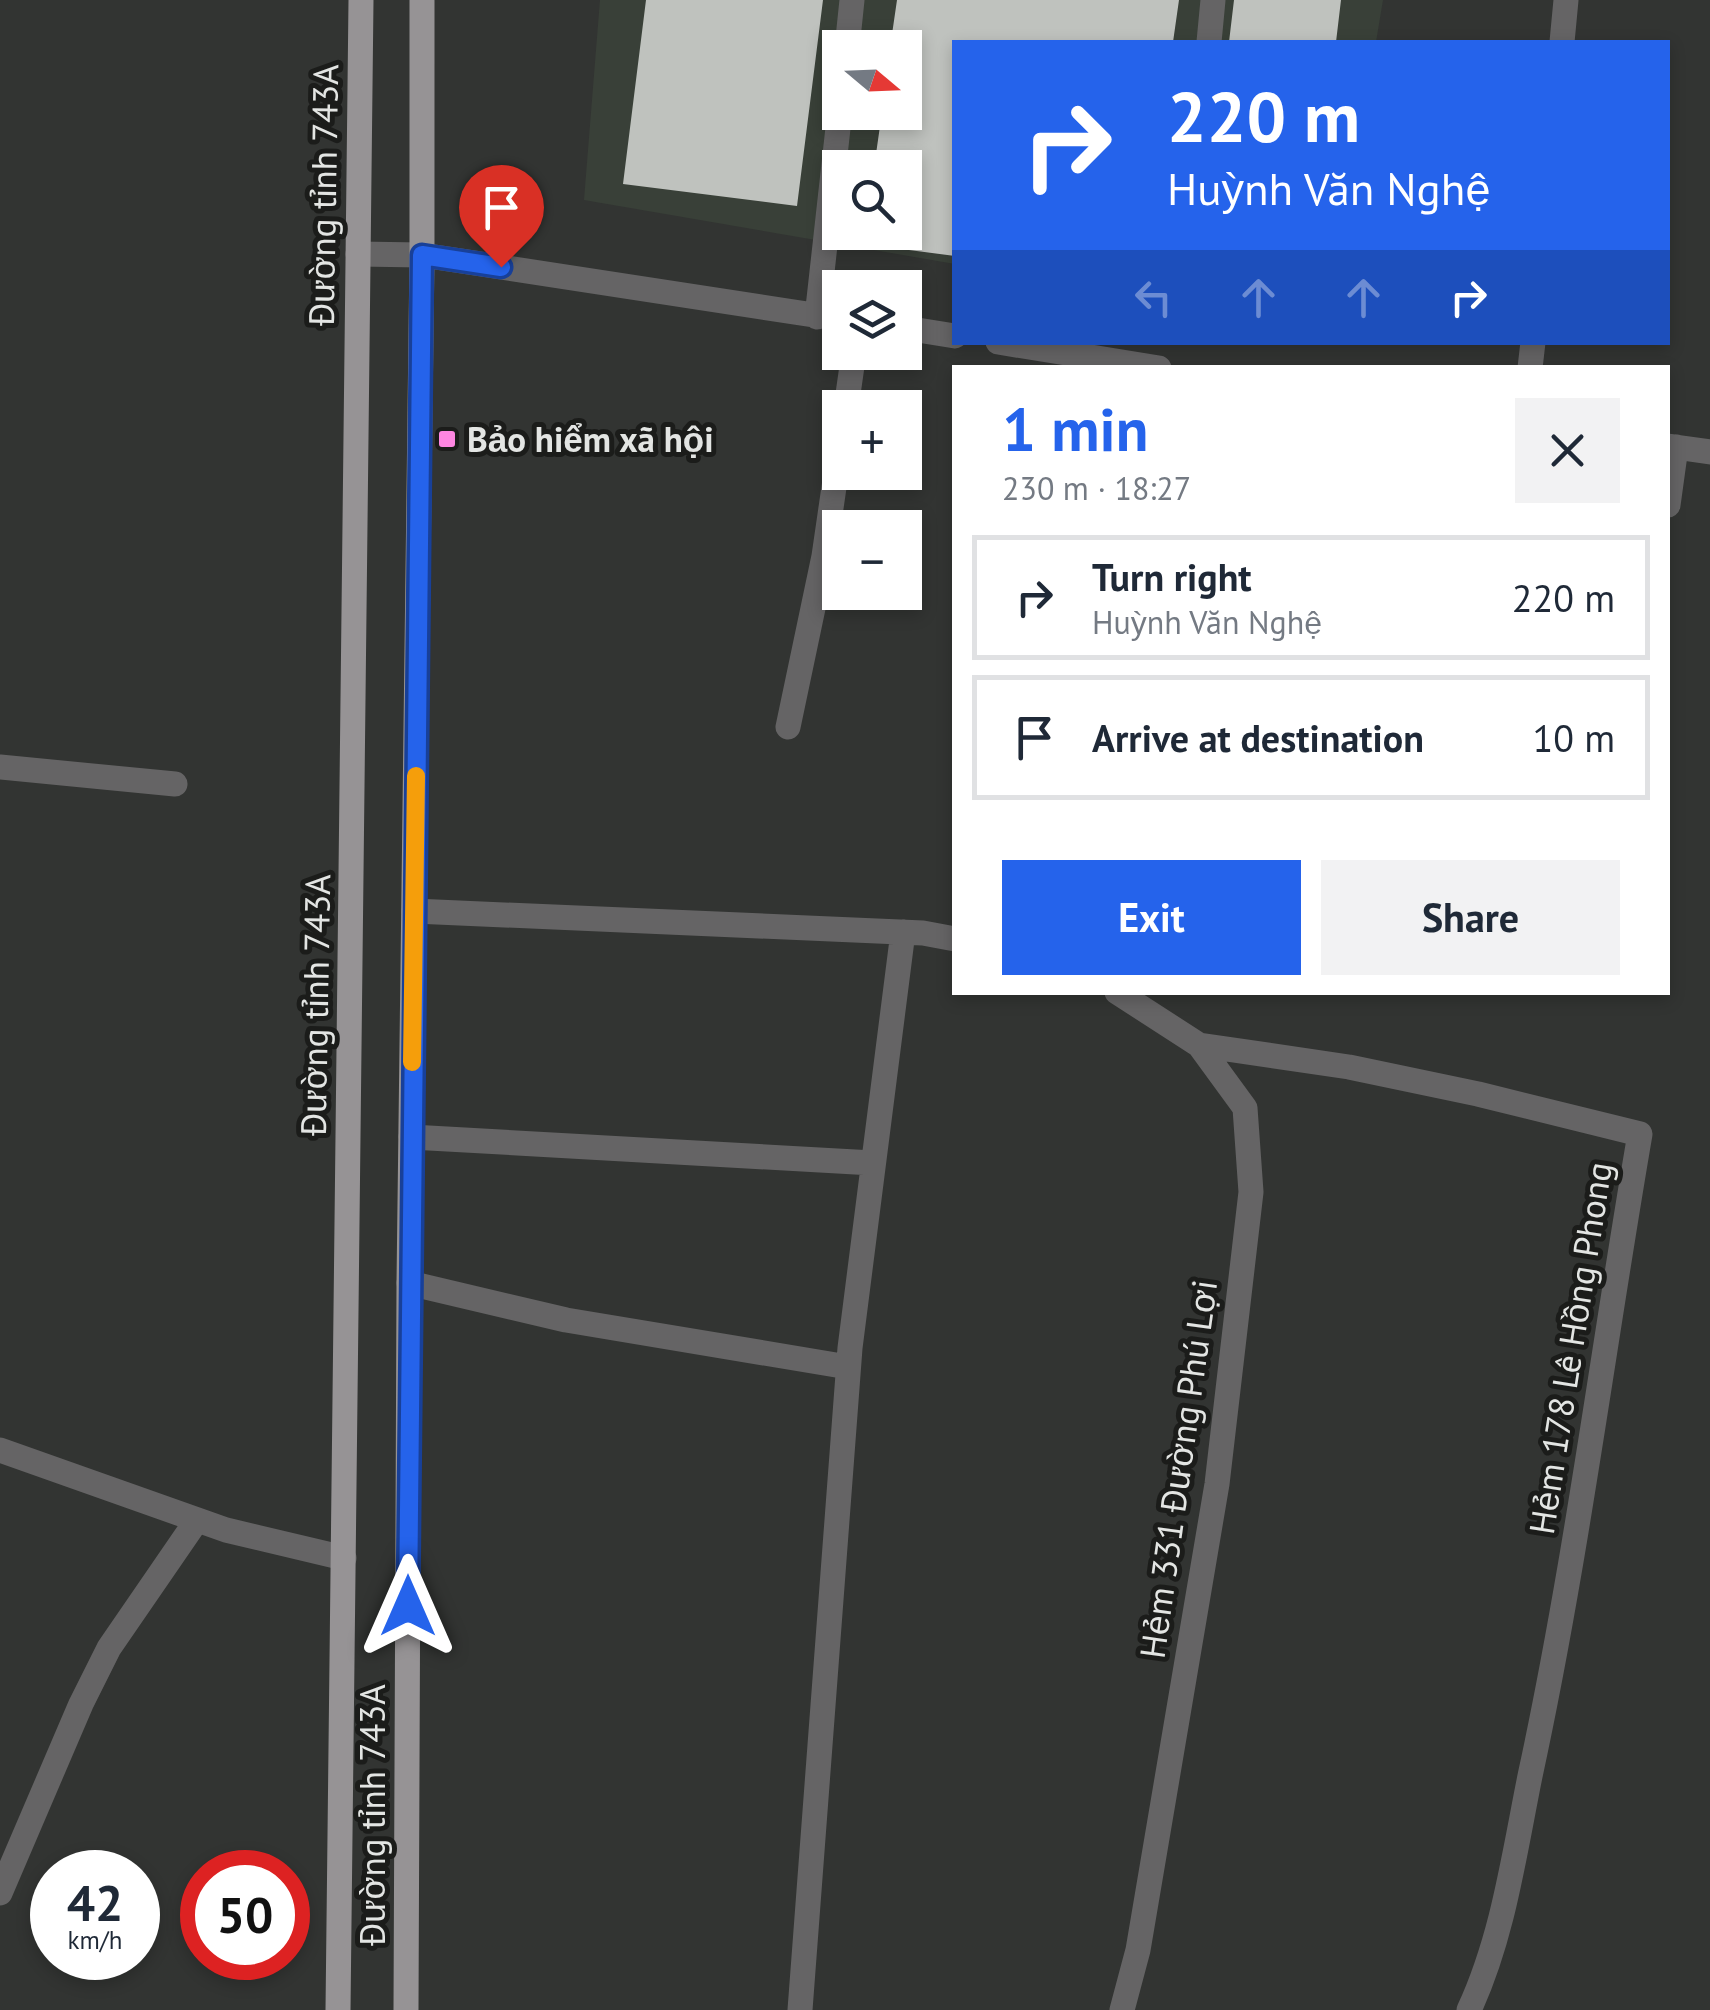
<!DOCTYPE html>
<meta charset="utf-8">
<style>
:root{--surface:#fff;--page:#f2f2f3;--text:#1f2937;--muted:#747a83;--line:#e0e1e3;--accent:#2563eb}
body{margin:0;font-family:"PT Sans",sans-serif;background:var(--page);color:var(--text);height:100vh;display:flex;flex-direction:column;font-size:38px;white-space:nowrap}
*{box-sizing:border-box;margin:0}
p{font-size:32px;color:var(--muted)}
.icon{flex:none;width:55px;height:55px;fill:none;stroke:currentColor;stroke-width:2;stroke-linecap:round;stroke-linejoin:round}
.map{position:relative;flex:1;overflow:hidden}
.sheet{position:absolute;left:952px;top:365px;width:718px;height:630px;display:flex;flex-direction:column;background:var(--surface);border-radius:0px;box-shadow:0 5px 15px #0003}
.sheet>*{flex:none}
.guide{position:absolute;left:952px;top:40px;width:718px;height:305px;border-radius:0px;box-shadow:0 5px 15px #0003;background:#2563eb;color:#fff;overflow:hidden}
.needle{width:65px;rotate:109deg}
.fabs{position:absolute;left:822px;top:30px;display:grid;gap:20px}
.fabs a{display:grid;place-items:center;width:100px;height:100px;border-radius:0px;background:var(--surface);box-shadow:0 5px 15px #0003;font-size:50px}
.speed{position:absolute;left:30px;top:1850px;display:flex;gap:20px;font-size:50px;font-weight:700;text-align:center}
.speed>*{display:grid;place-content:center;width:130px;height:130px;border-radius:50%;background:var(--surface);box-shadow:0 5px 15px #0003;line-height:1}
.speed small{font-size:25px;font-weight:400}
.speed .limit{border:15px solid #d22;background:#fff;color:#111}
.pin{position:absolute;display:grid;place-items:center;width:85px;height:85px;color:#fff;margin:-102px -42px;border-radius:50% 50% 50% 0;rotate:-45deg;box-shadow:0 0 10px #0007}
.pin .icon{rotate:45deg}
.me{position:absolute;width:110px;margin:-55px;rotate:0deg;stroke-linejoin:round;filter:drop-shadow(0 0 8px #0008)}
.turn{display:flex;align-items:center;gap:35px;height:210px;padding:0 50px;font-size:45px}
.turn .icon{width:130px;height:130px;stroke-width:2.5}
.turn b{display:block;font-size:70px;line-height:85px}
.lanes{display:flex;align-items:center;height:95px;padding:0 50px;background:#0003;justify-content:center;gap:50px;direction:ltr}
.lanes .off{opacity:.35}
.round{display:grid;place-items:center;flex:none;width:105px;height:105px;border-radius:0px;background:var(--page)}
.headline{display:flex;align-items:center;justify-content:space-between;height:170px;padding:0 50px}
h1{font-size:60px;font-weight:600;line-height:75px;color:var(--accent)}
.button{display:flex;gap:20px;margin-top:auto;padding:20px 50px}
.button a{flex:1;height:115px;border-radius:0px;background:var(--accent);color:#fff;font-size:40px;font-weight:600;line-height:115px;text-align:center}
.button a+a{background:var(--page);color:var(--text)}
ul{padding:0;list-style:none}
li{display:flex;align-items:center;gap:30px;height:125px;margin:0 20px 15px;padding:0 30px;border:5px solid var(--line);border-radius:0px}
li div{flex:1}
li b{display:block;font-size:38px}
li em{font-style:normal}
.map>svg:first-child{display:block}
.built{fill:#394038;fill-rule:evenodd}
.building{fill:#bfc2be}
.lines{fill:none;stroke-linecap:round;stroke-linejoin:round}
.minor{stroke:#656465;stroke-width:25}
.major{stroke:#969395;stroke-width:25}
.route-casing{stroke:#184099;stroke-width:25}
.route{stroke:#2563eb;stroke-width:18}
.slow{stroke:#f59e0b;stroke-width:18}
.poi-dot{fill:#fe86e1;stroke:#1b1c1a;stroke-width:4}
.labels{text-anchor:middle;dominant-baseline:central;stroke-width:10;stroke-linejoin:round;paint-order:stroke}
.street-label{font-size:35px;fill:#e3e5e3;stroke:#1b1c1a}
.poi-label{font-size:35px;font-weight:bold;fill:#e3e5e3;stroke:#1b1c1a;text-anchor:start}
</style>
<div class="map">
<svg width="1710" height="2010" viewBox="0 0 1710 2010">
<rect width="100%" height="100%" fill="#323432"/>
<path class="built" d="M 600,0 L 1383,0 L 1376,42 L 955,42 L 955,264 L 584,200 ZM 840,48 L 905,48 L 905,112 L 840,112 ZM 840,168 L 905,168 L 905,232 L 840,232 Z"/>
<path class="building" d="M 646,0 L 823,0 L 797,206 L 623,184 Z
M 897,0 L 1179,0 L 1173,42 L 955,42 L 955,256 L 863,244 L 865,232 L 905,232 L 905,168 L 874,168 L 882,112 L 905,112 L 905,48 L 890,48 Z
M 1234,0 L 1341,0 L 1336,42 L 1229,42 Z"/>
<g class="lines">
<path class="minor" d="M 1209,42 L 1213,0
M 1562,42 L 1566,0
M 847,48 L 852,0
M 358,254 L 422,255 L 840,319
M 817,317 L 840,110
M 905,328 L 955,336
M 998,342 L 1159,368
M 1530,368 L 1533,342
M 846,408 L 854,352
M 1668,446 L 1710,452
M 1668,505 L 1676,447
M 788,727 L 824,556 L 840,446
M 0,767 L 175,784
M 414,911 L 923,933 L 955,939
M 1117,992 L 1199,1045 L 1245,1108 L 1251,1192 L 1217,1484 L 1138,1950 L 1122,2010
M 1199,1045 L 1349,1067 L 1478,1094 L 1640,1134 C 1603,1348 1576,1564 1530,1776 C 1514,1855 1503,1937 1469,2010
M 411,1137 L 873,1163
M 409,1283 L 566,1320 L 848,1367
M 0,1450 L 226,1530 L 344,1558
M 0,1893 L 81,1704 L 109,1648 L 197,1520
M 800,2010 L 850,1348 L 903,932"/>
<path class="major" d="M 338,2010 L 361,0
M 406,2010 L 409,1283 L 422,255 L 422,0"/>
</g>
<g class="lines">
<g class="route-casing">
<path id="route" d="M 408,1606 L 422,255 L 501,267"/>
</g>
<use href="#route" class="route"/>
<path class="slow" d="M 412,1062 L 416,776"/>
</g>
<rect class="poi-dot" x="437" y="429" width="20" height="20" rx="5"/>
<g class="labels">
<g class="street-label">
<text transform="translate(323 195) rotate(-89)">Đường tỉnh 743A</text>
<text transform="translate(315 1005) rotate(-89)">Đường tỉnh 743A</text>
<text transform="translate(1570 1348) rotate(-81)">Hẻm 178 Lê Hồng Phong</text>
<text transform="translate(1178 1469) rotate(-82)">Hẻm 331 Đường Phú Lợi</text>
<text transform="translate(372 1815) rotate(-90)">Đường tỉnh 743A</text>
</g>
<g class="poi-label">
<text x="467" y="439">Bảo hiểm xã hội</text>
</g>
</g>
</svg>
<div class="fabs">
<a><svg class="needle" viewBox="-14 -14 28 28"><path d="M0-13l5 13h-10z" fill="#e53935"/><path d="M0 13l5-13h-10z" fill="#747a83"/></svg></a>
<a><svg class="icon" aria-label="search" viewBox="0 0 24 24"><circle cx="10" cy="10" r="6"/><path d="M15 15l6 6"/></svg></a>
<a><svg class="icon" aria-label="layers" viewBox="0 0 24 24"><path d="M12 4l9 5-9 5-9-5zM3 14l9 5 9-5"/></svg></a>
<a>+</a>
<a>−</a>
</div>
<div class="speed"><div>42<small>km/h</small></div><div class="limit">50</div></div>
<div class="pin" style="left:501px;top:267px;background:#d93025"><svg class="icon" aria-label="arrive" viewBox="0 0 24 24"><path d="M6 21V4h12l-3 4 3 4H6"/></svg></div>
<svg class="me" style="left:408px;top:1606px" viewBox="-20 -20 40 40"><path d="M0-17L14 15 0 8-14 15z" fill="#2563eb" stroke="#fff" stroke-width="4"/></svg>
<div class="guide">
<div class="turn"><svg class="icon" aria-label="right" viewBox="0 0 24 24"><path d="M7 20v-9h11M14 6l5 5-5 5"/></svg><div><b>220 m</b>Huỳnh Văn Nghệ</div></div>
<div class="lanes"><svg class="icon off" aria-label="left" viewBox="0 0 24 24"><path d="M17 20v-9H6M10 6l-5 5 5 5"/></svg><svg class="icon off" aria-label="ahead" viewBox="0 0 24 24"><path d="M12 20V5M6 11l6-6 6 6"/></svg><svg class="icon off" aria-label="ahead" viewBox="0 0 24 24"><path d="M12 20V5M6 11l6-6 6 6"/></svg><svg class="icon" aria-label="right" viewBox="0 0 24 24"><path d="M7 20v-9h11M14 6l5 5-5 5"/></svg></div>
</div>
<section class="sheet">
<div class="headline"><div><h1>1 min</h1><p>230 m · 18:27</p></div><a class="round"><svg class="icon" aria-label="close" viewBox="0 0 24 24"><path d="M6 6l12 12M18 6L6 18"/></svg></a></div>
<ul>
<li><svg class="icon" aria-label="right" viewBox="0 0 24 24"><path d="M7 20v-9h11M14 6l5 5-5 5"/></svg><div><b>Turn right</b><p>Huỳnh Văn Nghệ</p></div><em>220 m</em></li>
<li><svg class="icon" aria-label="arrive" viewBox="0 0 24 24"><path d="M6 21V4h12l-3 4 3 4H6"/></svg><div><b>Arrive at destination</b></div><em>10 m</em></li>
</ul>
<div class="button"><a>Exit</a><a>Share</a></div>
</section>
</div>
